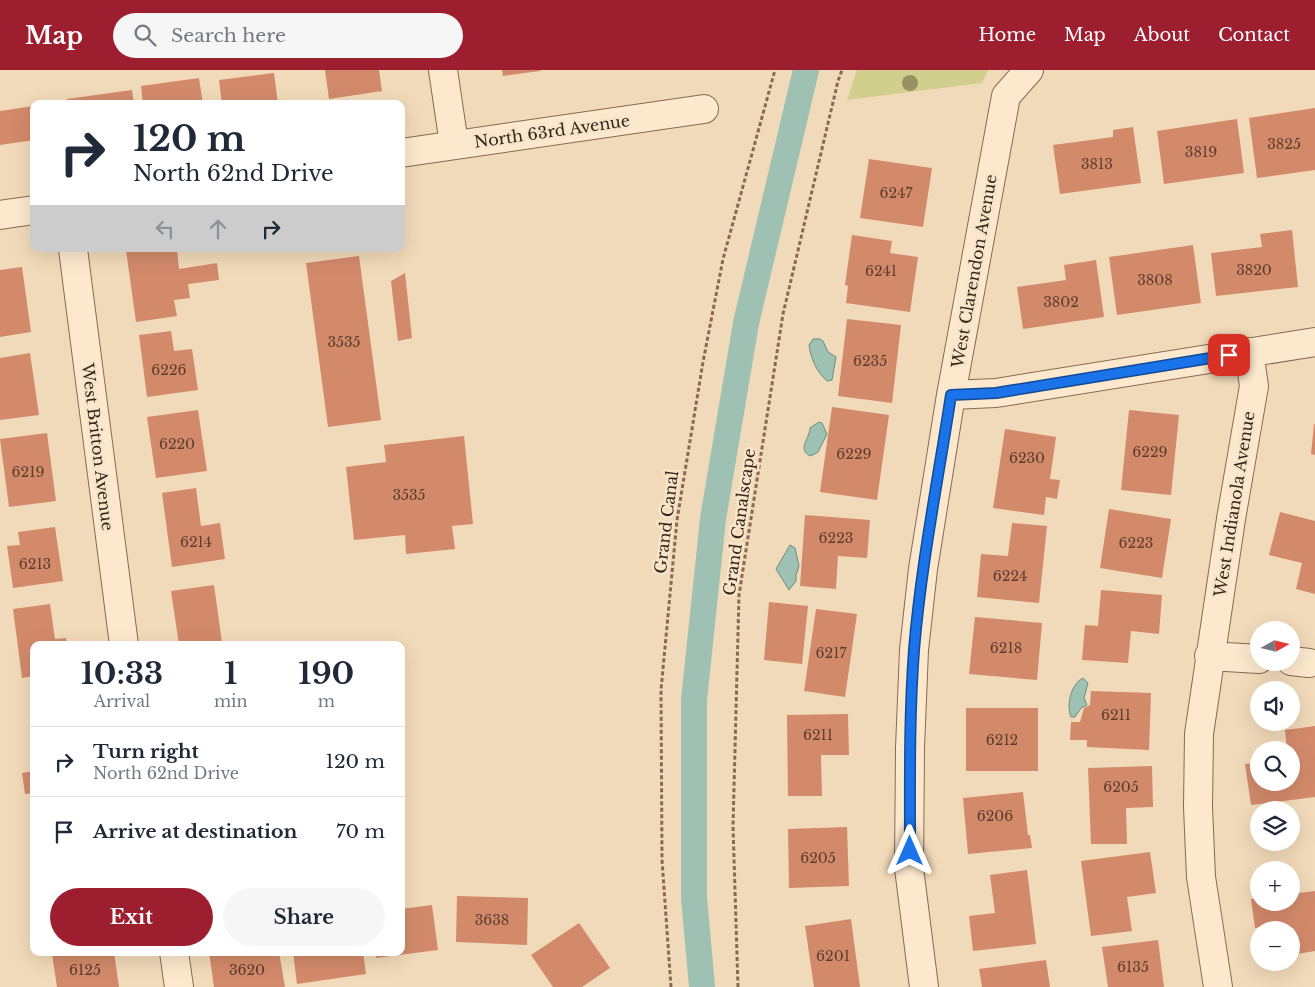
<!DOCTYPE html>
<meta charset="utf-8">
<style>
:root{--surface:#fff;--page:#f6f6f7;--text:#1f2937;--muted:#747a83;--line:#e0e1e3;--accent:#9d1e2e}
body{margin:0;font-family:"Libre Baskerville",serif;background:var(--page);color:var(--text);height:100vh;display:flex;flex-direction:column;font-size:19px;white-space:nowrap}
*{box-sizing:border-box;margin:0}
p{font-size:16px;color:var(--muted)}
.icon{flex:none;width:28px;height:28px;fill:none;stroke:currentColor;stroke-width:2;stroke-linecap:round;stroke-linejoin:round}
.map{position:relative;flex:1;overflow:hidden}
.drawer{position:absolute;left:30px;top:571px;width:375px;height:315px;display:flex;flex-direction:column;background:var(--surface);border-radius:10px;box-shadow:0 5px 20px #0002}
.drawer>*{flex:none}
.banner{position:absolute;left:30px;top:30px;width:375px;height:152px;border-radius:10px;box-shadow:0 5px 20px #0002;background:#fff;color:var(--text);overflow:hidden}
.needle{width:32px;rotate:82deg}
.tools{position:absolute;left:1250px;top:551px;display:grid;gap:10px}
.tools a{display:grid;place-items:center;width:50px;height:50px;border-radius:50%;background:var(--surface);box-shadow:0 5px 20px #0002;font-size:25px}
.pin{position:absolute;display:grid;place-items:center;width:42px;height:42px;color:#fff;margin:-21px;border-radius:10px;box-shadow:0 2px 8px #0006}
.me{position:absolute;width:55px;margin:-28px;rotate:0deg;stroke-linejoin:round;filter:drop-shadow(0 0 4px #0008)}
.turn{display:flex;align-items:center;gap:18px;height:105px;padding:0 20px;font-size:22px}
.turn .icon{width:65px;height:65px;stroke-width:2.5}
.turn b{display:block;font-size:35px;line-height:42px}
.lanes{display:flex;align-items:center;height:48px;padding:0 20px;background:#0003;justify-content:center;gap:25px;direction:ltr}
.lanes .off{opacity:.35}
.eta{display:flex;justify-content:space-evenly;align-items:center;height:85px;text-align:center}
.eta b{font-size:30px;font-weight:800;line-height:35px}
.primary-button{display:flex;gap:10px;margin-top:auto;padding:10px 20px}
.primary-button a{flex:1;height:58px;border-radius:30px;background:var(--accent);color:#fff;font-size:20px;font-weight:800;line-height:58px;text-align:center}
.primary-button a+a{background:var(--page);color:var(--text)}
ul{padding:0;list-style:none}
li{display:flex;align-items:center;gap:15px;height:70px;padding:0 20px;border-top:1px solid var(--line)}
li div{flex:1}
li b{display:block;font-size:19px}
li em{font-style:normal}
header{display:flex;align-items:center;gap:30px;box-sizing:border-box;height:70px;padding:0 25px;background:var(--accent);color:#fff}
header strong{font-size:24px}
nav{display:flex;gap:28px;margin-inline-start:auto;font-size:18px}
.search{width:350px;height:45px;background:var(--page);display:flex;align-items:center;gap:12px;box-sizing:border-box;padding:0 18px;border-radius:28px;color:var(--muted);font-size:19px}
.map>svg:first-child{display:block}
.green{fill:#d0cf8d}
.water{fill:#9fc1b3;stroke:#668f80}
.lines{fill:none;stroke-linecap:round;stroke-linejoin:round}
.canal{stroke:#9fc1b3;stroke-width:26}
.building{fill:#d38a6b}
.minor-casing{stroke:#896953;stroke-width:30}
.path{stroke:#896953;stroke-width:3;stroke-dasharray:4 2.5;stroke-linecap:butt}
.minor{stroke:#fce8cd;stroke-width:28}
.tree{fill:#979164}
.route-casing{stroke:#114b97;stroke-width:12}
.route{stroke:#1a73e8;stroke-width:9}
.labels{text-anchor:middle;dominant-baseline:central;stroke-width:5;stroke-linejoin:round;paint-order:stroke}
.number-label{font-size:14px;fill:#5d3e2e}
.street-label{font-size:16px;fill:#362419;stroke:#f8e5c9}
</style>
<header>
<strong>Map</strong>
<div class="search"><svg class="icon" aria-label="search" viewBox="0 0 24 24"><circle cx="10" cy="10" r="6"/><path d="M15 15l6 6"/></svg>Search here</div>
<nav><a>Home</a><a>Map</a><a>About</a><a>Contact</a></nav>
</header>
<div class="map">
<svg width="1315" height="917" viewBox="0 0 1315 917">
<rect width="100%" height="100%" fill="#f1dab9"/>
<path class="green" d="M 857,0 L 988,0 L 982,13 L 847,30 Z"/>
<path class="water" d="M 813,269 L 820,269 L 823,271 L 828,282 L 836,287 L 832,310 L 827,311 C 816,301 811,289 809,275 Z
M 819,352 L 822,353 L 827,364 L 818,382 L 811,386 C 796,380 810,368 810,358 Z
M 790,475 L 795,478 L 799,496 L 796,505 L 796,511 L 789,520 L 776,499 Z
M 1083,608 L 1088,613 L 1084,628 L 1087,635 L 1081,638 L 1075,647 L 1071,647 C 1066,635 1071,614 1083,608 Z"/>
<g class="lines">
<path class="canal" d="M 702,917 L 694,828 L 694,630 L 713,449 L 746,253 L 806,0"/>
</g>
<path class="building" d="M 325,0 L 379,0 L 382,21 L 329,29 Z
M 502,0 L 540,0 L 540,1 L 503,6 Z
M 274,3 L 278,34 L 222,34 L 219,10 Z
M 199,8 L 203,34 L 143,34 L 141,16 Z
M 132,20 L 134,34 L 67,34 L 67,29 Z
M 34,36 L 34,70 L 0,75 L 0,41 Z
M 1315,38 L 1315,100 L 1257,108 L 1249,48 Z
M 1237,49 L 1244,103 L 1164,114 L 1157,61 Z
M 1133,57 L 1141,113 L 1060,124 L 1053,75 L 1113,67 L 1113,60 Z
M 869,89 L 932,98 L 923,157 L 860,148 Z
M 1292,160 L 1298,217 L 1216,226 L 1211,183 L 1262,177 L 1260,164 Z
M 852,165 L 892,171 L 890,183 L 918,187 L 910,242 L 846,233 L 848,216 L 845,215 Z
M 1193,175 L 1201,233 L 1117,245 L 1109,187 Z
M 137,179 L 177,179 L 179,199 L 217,193 L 219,210 L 188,214 L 190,228 L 174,230 L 177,246 L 136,252 L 126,180 Z
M 359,186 L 381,350 L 328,357 L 306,193 Z
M 1096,190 L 1104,247 L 1023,259 L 1017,217 L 1066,210 L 1064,195 Z
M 22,197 L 31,262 L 0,267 L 0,200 Z
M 405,203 L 412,268 L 398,271 L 391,211 Z
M 847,249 L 901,255 L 892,333 L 838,326 Z
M 171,261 L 174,281 L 192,279 L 198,320 L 147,327 L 139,265 Z
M 30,283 L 39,345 L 0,350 L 0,288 Z
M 832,337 L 889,345 L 877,430 L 820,422 Z
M 198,340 L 207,401 L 156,408 L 147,347 Z
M 1129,340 L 1179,345 L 1171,425 L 1121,420 Z
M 1314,354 L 1315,354 L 1315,385 L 1311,384 Z
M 1005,359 L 1056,367 L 1050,409 L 1060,410 L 1057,429 L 1046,427 L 1044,445 L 993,438 Z
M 47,363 L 56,431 L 9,437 L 0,369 Z
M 464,366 L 473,454 L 452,456 L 455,479 L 406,484 L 405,465 L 354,470 L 346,397 L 386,392 L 384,375 Z
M 196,418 L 201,456 L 220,453 L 225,489 L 172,497 L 162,423 Z
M 1109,439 L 1171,449 L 1162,508 L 1100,498 Z
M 1280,442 L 1315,451 L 1315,524 L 1296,519 L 1302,493 L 1269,485 Z
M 805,445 L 870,450 L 867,488 L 838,486 L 836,519 L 800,516 Z
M 1012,453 L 1047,456 L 1039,533 L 977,527 L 981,484 L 1008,486 Z
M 55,457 L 63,511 L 13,518 L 7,476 L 20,475 L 18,462 Z
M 214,515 L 222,573 L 179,575 L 171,521 Z
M 1101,520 L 1162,525 L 1159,564 L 1131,561 L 1128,593 L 1082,590 L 1085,555 L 1098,556 Z
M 769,532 L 808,536 L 802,594 L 764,590 Z
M 50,534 L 55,569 L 66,568 L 67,575 L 34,575 L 34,606 L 22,608 L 13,539 Z
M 816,539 L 857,544 L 845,627 L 804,621 Z
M 975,547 L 1042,553 L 1037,610 L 969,604 Z
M 1091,621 L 1151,623 L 1149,680 L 1087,677 L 1087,670 L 1070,670 L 1071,652 L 1080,652 L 1084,638 L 1090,635 Z
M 966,638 L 1038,638 L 1038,701 L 966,701 Z
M 848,644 L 849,685 L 821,685 L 822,726 L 788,726 L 787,645 Z
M 1315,656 L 1315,727 L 1251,735 L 1245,694 L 1259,693 L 1259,712 L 1291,712 L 1291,680 L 1287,680 L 1285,660 Z
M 1152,696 L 1153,737 L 1126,738 L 1127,774 L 1091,774 L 1088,698 Z
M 34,701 L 34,723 L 25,724 L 22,703 Z
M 1023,722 L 1028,765 L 1030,765 L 1032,778 L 968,784 L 963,728 Z
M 847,757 L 849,816 L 789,818 L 788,759 Z
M 1150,782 L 1156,823 L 1127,827 L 1132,861 L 1091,866 L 1081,791 Z
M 1027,800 L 1036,874 L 973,881 L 969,846 L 995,843 L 990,805 Z
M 1315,821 L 1315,881 L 1291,885 L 1291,860 L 1288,860 L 1287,854 L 1255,858 L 1251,829 L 1259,828 L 1259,832 L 1291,832 L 1291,824 Z
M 457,826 L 528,828 L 527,875 L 456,872 Z
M 432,835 L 438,880 L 376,888 L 375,882 L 401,882 L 401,839 Z
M 851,849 L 860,917 L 814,917 L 805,856 Z
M 579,853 L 610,898 L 582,917 L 553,917 L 531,885 Z
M 1158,870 L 1164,917 L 1108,917 L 1102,877 Z
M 60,882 L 114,882 L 119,917 L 57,917 L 52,884 Z
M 209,882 L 279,882 L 285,917 L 214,917 Z
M 293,882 L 363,882 L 366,904 L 297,914 Z
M 1046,890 L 1050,917 L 982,917 L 979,899 Z"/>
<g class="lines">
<g class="minor-casing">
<path id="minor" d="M 443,0 L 454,74
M 401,83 L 704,39
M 0,145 L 34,140
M 73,179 L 124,575
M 951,325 L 996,323 L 1315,272
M 1209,586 L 1259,589
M 1291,591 L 1309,593
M 174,882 L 179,917
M 924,917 L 909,798 L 910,678 L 914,580 L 923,499 L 951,325 L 1006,26 L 1029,0
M 1218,917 L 1201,807 L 1198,737 L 1199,664 L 1231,449 L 1254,316 L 1249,282"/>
</g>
<path class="path" d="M 671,917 L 662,790 L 661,620 L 677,450 L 703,292 L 723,189 L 775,0
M 738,917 L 733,756 L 739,525 L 783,244 L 838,11 L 842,0"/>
<use href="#minor" class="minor"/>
</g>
<circle class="tree" cx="910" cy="13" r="8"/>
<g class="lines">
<g class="route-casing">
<path id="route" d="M 910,781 C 910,714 909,647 914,580 C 921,495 938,410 951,325 L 996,323 L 1229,285"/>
</g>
<use href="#route" class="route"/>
</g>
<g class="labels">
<g class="number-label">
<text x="1284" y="74">3825</text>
<text x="1201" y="82">3819</text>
<text x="1097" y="94">3813</text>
<text x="896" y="123">6247</text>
<text x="1254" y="200">3820</text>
<text x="881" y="201">6241</text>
<text x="1155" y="210">3808</text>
<text x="1061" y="232">3802</text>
<text x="344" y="272">3535</text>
<text x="870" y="291">6235</text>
<text x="169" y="300">6226</text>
<text x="177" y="374">6220</text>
<text x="1150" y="382">6229</text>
<text x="854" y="384">6229</text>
<text x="1027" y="388">6230</text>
<text x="28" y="402">6219</text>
<text x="409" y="425">3535</text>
<text x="836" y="468">6223</text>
<text x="196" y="472">6214</text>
<text x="1136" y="473">6223</text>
<text x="35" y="494">6213</text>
<text x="1010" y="506">6224</text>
<text x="1006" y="578">6218</text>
<text x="831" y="583">6217</text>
<text x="1116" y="645">6211</text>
<text x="818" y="665">6211</text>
<text x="1002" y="670">6212</text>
<text x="1121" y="717">6205</text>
<text x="995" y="746">6206</text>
<text x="818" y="788">6205</text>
<text x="492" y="850">3638</text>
<text x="833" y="886">6201</text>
<text x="1133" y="897">6135</text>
<text x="85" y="900">6125</text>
<text x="247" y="900">3620</text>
</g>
<g class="street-label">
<text transform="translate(552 61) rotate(-8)">North 63rd Avenue</text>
<text transform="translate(974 201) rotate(-80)">West Clarendon Avenue</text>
<text transform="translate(98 377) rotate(83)">West Britton Avenue</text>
<text transform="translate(1234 434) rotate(-81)">West Indianola Avenue</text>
<text transform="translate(666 452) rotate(-83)">Grand Canal</text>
<text transform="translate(739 452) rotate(-82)">Grand Canalscape</text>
</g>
</g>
</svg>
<div class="tools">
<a><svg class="needle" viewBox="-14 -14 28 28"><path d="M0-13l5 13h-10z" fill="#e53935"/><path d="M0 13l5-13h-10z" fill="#747a83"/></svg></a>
<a><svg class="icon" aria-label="sound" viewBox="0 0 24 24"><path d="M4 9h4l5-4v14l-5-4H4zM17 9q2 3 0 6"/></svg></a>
<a><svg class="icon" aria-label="search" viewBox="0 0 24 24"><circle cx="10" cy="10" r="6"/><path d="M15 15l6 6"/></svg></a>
<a><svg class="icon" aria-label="layers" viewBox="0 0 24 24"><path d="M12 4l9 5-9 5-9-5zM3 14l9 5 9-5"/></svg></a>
<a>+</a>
<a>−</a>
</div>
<div class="pin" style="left:1229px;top:285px;background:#d93025"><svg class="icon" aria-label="arrive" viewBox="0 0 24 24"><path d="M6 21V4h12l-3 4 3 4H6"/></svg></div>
<svg class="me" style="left:910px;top:781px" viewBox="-20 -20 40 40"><path d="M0-17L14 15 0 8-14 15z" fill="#1a73e8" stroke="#fff" stroke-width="4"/></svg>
<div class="banner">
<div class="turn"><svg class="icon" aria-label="right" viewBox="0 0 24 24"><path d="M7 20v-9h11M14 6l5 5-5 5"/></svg><div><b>120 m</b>North 62nd Drive</div></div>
<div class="lanes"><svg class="icon off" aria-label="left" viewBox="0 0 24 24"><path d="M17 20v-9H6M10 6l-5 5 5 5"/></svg><svg class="icon off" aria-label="ahead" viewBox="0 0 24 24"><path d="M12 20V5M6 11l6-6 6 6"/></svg><svg class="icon" aria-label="right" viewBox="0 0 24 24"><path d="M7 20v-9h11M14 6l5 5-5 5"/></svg></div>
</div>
<section class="drawer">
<div class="eta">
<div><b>10:33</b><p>Arrival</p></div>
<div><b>1</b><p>min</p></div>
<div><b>190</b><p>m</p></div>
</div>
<ul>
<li><svg class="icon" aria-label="right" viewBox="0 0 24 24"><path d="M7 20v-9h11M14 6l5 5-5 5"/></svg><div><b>Turn right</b><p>North 62nd Drive</p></div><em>120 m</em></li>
<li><svg class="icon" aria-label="arrive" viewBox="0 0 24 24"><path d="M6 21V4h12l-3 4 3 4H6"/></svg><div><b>Arrive at destination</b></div><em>70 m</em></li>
</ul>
<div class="primary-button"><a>Exit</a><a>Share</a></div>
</section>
</div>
